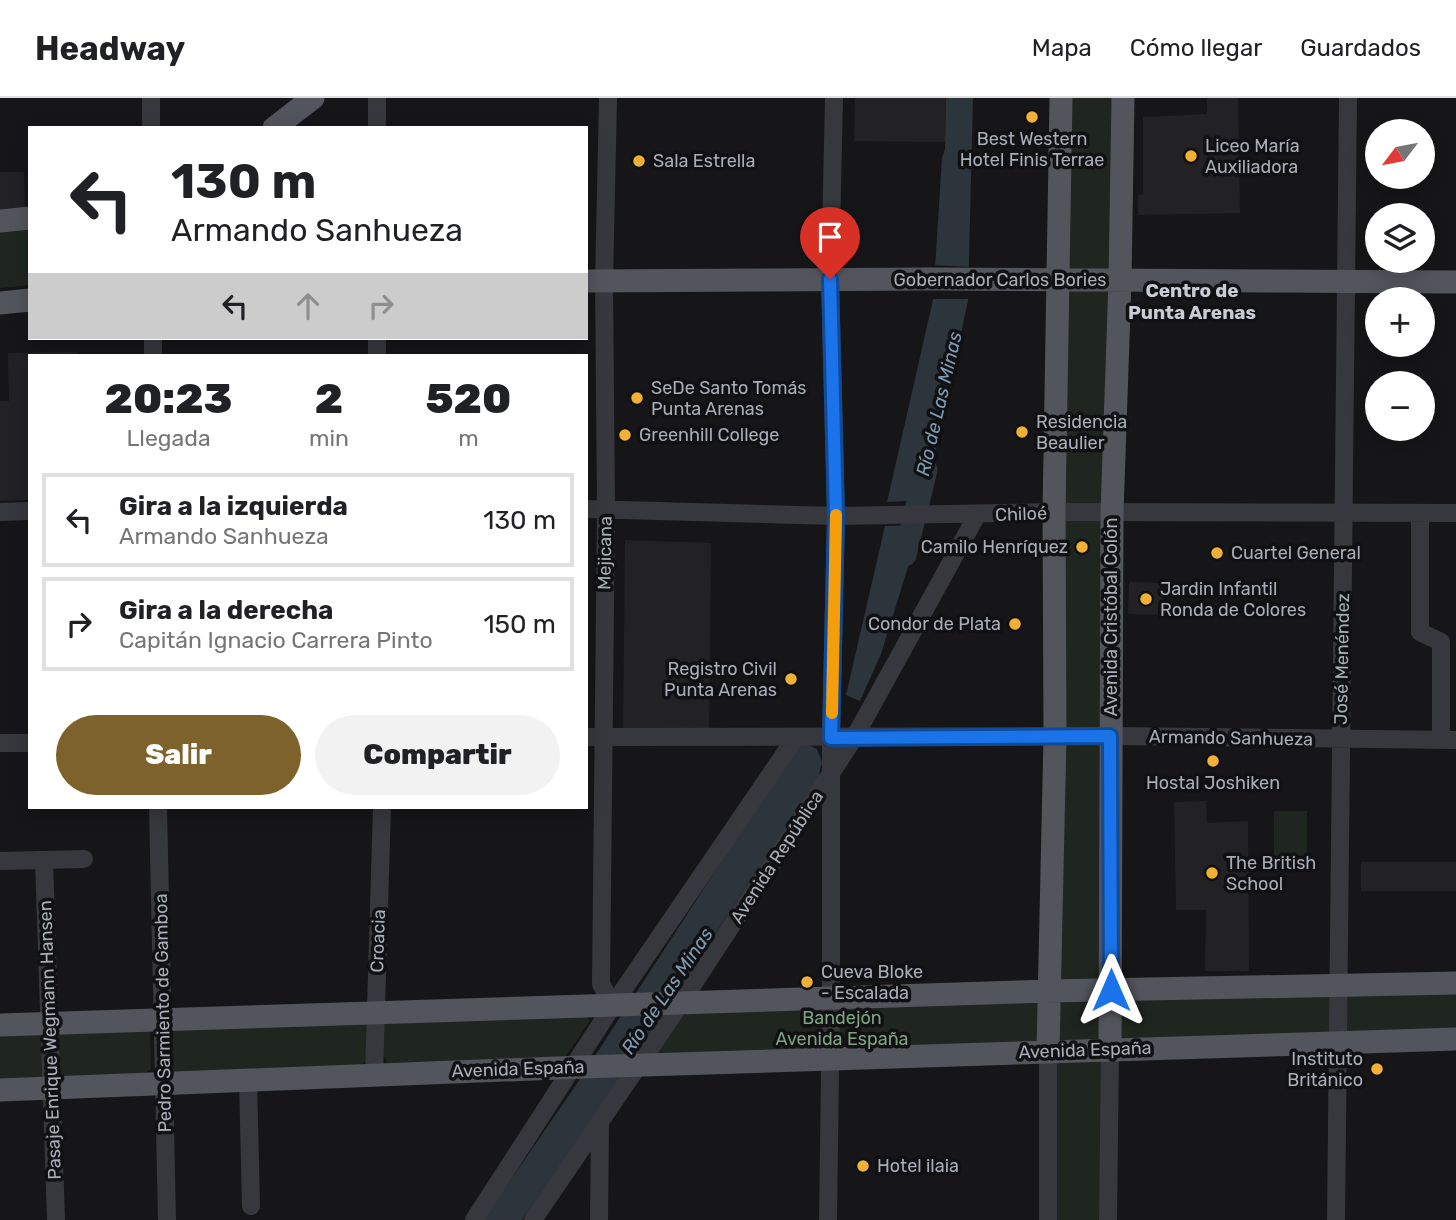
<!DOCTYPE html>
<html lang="es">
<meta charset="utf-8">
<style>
:root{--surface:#fff;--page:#f2f2f2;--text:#202124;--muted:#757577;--line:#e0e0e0;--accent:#7e622b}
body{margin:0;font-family:Rubik,sans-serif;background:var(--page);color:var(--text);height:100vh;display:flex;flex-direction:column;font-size:26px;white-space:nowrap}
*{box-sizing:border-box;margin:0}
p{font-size:23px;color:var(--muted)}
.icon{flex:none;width:38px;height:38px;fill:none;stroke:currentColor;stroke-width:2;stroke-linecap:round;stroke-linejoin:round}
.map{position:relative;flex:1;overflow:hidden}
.panel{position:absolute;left:28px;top:256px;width:560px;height:455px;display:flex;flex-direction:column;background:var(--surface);border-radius:0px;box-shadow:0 4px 18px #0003}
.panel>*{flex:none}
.banner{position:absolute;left:28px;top:28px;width:560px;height:214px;border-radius:0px;box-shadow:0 4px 18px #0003;background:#fff;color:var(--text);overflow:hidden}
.needle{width:46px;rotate:238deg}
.buttons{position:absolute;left:1365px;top:21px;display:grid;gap:14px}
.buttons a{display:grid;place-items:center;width:70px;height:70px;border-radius:50%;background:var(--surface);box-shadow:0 4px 18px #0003;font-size:35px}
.pin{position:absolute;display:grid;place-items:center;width:60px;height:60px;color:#fff;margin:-72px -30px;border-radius:50% 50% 50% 0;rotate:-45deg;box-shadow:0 0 7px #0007}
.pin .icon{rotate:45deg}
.me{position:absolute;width:77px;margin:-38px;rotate:0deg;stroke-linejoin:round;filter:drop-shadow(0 0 5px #0008)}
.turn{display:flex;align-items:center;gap:24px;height:147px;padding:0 28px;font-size:32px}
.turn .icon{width:91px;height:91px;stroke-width:2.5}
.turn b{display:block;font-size:49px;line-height:60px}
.lanes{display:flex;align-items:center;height:66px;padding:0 28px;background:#0003;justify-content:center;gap:35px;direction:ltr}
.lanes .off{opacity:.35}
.eta{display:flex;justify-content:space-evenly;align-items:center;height:119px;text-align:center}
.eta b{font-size:42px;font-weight:800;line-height:49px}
.cta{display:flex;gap:14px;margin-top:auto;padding:14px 28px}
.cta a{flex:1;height:80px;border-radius:42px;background:var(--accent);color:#fff;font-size:28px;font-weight:800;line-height:80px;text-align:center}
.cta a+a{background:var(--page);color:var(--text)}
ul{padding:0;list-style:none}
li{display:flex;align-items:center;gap:21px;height:94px;margin:0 14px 10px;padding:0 14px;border:4px solid var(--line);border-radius:0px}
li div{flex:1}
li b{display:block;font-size:26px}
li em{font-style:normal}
header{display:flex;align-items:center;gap:42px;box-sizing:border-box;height:98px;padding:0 35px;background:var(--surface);border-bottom:2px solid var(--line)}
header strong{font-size:33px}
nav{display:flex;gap:38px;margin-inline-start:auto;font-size:24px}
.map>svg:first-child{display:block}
.built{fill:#222225}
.green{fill:#1e261f}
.water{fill:#2c353c}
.pier{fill:#161618}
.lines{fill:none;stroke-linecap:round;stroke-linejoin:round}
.river{stroke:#2c353c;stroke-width:23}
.minor{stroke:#37383d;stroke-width:18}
.major{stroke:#53555c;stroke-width:23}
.route-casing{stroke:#114b97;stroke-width:18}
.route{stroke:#1a73e8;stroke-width:12}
.slow{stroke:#f59e0b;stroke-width:12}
.poi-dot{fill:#f2b134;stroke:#111113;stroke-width:2.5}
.labels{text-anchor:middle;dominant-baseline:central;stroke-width:7;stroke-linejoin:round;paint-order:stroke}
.poi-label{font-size:18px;fill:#a8adb8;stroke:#111113;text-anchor:start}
.street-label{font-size:18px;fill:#a8adb8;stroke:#111113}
.park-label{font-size:18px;fill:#7fa381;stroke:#111113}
.neighbourhood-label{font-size:19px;font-weight:bold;fill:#c9ccd4;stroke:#111113}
.water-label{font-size:19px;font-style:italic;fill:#7f9bb3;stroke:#111113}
</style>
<header>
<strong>Headway</strong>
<nav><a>Mapa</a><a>Cómo llegar</a><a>Guardados</a></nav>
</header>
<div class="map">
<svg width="1456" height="1122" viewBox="0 0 1456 1122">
<rect width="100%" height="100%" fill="#161618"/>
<path class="built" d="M 855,0 L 946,0 L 945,44 L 854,43 Z
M 1207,0 L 1238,0 L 1240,115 L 1138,117 L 1138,97 L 1143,96 L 1143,19 L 1207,16 Z
M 0,74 L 24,74 L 25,111 L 0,112 Z
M 77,254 L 77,257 L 30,257 L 30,402 L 0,403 L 0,303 L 9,303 L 8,255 Z
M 625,442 L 711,445 L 709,634 L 623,633 Z
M 1129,484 L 1163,485 L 1163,517 L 1128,516 Z
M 1206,703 L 1207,725 L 1248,723 L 1249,873 L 1205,873 L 1206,812 L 1176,812 L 1174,704 Z
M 1361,764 L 1456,764 L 1456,793 L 1361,793 Z"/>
<path class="green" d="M 1065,0 L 1119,0 L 1108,886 L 1059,887 Z
M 30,127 L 30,187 L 0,190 L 0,129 Z
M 1274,713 L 1307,713 L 1307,767 L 1274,768 Z
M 1456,891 L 1456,937 L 652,960 L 685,912 Z
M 584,915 L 590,923 L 564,961 L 388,965 L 383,958 L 383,926 Z
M 362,919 L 369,928 L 368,961 L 361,967 L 173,974 L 167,968 L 167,934 L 173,925 Z
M 145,927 L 150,934 L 151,971 L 144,976 L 0,982 L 0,933 Z
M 1103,961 L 1102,1122 L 1056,1122 L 1056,962 Z"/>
<path class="water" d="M 946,0 L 973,0 L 968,203 L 925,402 L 887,404 L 933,202 L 942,60 L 945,51 Z
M 921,427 L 881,556 L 860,603 L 846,597 L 885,428 Z
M 800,643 L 817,651 L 822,664 L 818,680 L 612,992 L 522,1122 L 483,1122 L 576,987 Z"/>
<path class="pier" d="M 934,167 L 970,169 L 969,201 L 932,201 Z"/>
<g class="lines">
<path class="river" d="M 905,457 L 926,372"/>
<path class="minor" d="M 151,0 L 151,30
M 377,0 L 377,30
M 608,0 L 604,183 L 606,411 L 601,886 L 613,907
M 153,240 L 153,257
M 377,240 L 377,257
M 586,411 L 836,418 L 1054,414 L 1456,415
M 0,414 L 30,413
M 1420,415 L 1420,534 L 1441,544 L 1441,642
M 586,639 L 1110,638 L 1456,642
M 0,645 L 30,645
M 158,709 L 167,1122
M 44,762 L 56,1122
M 0,763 L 84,761
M 1048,953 L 1048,1122
M 374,977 L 382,709
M 248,981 L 251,1108
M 474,1122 L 613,907 L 796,639
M 533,1122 L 681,905 L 854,640 L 977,417
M 599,1122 L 600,1026
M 828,1122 L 831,900 L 831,640 L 836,418 L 830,181 L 834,0
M 1108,1122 L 1110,951
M 1336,1122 L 1348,0"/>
<path class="major" d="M 274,30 L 313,0
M 0,123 L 30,120
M 586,183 L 932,181 L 1456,184
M 0,205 L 30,202
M 0,927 L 1048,893 L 1456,885
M 1110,951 L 1112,415 L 1120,183 L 1123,0
M 1048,953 L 1055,638 L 1054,414 L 1061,0
M 0,992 L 582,969 L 1456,941"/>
</g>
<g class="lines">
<g class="route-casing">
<path id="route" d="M 830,181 L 836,418 L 831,640 L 1110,638 L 1111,892"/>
</g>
<use href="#route" class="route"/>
<path class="slow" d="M 832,615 L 836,417"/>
</g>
<g class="poi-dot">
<circle cx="1032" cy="19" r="7"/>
<circle cx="1191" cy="58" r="7"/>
<circle cx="639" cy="63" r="7"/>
<circle cx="637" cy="300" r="7"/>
<circle cx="1022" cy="334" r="7"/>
<circle cx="625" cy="337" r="7"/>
<circle cx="1082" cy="449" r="7"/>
<circle cx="1217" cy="455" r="7"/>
<circle cx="1146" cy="501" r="7"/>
<circle cx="1015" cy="526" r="7"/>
<circle cx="791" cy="581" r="7"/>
<circle cx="1213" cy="663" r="7"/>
<circle cx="1212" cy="775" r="7"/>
<circle cx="807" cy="884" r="7"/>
<circle cx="1377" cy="971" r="7"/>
<circle cx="863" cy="1068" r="7"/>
</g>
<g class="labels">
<g class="poi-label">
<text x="1032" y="41" text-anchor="middle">Best Western<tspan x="1032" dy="21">Hotel Finis Terrae</tspan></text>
<text x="1205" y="48">Liceo María<tspan x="1205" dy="21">Auxiliadora</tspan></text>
<text x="653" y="63">Sala Estrella</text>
<text x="651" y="290">SeDe Santo Tomás<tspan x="651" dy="21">Punta Arenas</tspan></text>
<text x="1036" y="324">Residencia<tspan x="1036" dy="21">Beaulier</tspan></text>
<text x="639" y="337">Greenhill College</text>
<text x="1068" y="449" text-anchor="end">Camilo Henríquez</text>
<text x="1231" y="455">Cuartel General</text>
<text x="1160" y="491">Jardin Infantil<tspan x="1160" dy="21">Ronda de Colores</tspan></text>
<text x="1001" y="526" text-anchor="end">Condor de Plata</text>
<text x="777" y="571" text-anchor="end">Registro Civil<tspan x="777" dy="21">Punta Arenas</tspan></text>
<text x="1213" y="685" text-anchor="middle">Hostal Joshiken</text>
<text x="1226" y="765">The British<tspan x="1226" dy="21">School</tspan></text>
<text x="821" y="874">Cueva Bloke<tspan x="821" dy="21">- Escalada</tspan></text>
<text x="1363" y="961" text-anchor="end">Instituto<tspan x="1363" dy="21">Británico</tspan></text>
<text x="877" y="1068">Hotel ilaia</text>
</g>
<g class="street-label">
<text x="1000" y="182">Gobernador Carlos Bories</text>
<text transform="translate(1021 416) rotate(-2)">Chiloé</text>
<text transform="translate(605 455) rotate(-89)">Mejicana</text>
<text transform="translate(1111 519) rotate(-90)">Avenida Cristóbal Colón</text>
<text transform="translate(1342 561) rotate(-89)">José Menéndez</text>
<text transform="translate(1231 640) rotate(1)">Armando Sanhueza</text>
<text transform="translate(777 759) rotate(-57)">Avenida República</text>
<text transform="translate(378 843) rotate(-88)">Croacia</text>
<text transform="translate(163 915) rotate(-91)">Pedro Sarmiento de Gamboa</text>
<text transform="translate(50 942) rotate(-92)">Pasaje Enrique Wegmann Hansen</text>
<text transform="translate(1085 952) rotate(-2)">Avenida España</text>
<text transform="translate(518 971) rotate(-2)">Avenida España</text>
</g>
<g class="park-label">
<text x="842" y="920">Bandejón<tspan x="842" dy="21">Avenida España</tspan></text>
</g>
<g class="neighbourhood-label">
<text x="1192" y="192">Centro de<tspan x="1192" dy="22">Punta Arenas</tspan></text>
</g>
<g class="water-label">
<text transform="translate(939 306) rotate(-77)">Río de Las Minas</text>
<text transform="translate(667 893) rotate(-56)">Río de Las Minas</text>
</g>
</g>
</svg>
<div class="buttons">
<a><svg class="needle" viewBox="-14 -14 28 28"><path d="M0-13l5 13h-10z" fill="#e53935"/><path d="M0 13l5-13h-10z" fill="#757577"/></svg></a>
<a><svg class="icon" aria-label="layers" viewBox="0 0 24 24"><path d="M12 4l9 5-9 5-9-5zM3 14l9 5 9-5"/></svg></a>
<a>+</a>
<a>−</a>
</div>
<div class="pin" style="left:830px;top:181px;background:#d93025"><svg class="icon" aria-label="arrive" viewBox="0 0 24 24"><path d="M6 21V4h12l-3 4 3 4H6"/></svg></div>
<svg class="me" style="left:1111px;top:892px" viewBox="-20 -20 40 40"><path d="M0-17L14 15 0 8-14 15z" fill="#1a73e8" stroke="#fff" stroke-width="4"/></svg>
<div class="banner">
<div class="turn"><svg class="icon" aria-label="left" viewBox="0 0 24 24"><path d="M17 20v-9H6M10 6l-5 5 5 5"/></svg><div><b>130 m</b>Armando Sanhueza</div></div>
<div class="lanes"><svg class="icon" aria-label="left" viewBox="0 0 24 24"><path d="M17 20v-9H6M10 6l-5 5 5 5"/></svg><svg class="icon off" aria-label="ahead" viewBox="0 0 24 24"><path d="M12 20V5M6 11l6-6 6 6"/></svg><svg class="icon off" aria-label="right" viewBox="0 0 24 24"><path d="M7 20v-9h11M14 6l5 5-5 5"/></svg></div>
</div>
<section class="panel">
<div class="eta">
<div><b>20:23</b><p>Llegada</p></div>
<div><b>2</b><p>min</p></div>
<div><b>520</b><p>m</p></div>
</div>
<ul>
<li><svg class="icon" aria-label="left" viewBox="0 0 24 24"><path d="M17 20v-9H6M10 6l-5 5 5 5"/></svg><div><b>Gira a la izquierda</b><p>Armando Sanhueza</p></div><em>130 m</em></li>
<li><svg class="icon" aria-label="right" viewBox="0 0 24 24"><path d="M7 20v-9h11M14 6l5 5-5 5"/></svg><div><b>Gira a la derecha</b><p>Capitán Ignacio Carrera Pinto</p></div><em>150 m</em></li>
</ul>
<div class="cta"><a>Salir</a><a>Compartir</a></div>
</section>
</div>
